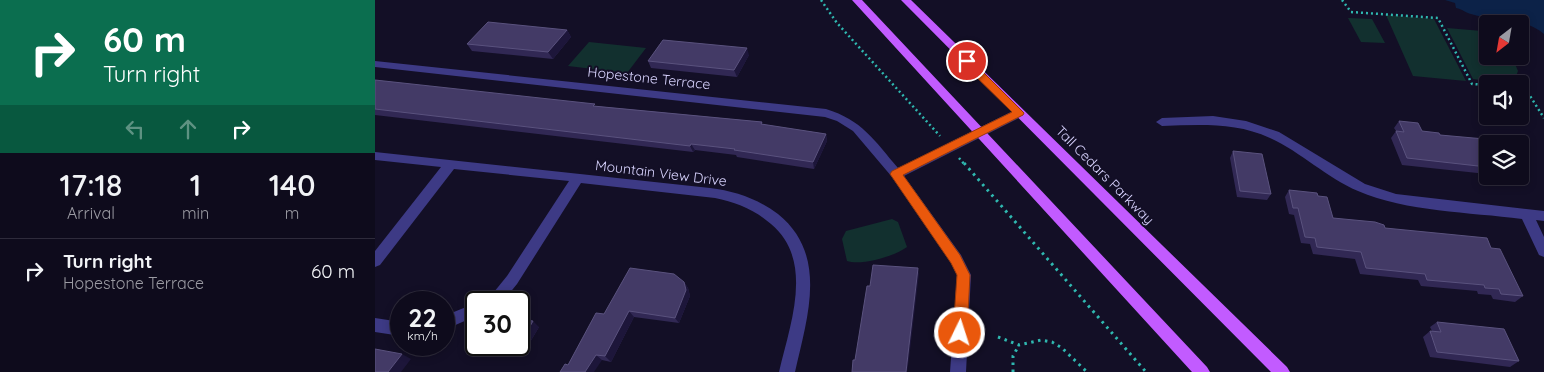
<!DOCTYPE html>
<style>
:root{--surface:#0e0b1c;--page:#171425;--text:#f1f3f6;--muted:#9b9ba3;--line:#2e2b3b}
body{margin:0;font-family:Quicksand,sans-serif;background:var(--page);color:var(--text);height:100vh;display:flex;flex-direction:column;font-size:19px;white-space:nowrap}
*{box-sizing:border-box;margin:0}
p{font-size:16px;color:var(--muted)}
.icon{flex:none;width:28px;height:28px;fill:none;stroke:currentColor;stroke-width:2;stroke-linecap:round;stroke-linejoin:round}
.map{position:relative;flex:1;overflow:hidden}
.drawer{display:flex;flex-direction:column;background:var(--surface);width:375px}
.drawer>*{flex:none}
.guide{background:#0b6e4f;color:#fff;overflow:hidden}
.needle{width:32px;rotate:211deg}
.fabs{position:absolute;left:1104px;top:15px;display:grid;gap:10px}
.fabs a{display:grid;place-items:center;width:50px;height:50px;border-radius:5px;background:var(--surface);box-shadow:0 2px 8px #0003,0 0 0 1px var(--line);font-size:25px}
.speed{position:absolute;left:15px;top:291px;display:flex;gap:10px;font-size:25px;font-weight:700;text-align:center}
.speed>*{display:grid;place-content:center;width:65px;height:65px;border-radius:50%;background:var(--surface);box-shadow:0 2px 8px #0003,0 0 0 1px var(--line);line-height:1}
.speed small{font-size:12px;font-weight:400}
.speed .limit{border:2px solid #111;border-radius:8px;background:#fff;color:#111}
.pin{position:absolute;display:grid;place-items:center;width:42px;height:42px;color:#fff;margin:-21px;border:2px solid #fff;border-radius:50%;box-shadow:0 1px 5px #0007}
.me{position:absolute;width:55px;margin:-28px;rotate:4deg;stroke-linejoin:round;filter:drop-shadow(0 0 4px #0008)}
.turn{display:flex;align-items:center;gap:18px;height:105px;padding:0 20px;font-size:22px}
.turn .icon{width:65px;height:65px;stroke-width:2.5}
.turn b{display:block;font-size:35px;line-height:42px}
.lanes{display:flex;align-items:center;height:48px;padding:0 20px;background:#0003;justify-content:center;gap:25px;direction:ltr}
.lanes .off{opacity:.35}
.eta{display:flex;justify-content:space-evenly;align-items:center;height:85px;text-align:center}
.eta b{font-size:30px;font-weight:600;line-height:35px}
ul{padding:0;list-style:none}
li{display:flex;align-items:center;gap:15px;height:65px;padding:0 20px;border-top:1px solid var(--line)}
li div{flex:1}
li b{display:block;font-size:19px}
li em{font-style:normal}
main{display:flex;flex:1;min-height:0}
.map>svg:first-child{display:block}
.green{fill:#12302f}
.water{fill:#0c2248}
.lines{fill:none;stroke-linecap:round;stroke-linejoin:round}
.path-far1{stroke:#2fb8b0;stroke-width:2.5;stroke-dasharray:2 3;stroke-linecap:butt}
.path{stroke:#2fb8b0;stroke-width:3;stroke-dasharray:2.5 4.5;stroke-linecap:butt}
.minor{fill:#3d3a85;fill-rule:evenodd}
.major{fill:#c25bff;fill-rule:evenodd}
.wall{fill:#312854}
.shaded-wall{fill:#1d163a}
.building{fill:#433a66;stroke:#5a527e}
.route{fill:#ea580c;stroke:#983908}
.labels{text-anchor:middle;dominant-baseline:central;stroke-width:4;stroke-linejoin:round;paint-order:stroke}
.street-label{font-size:14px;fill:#d9d4ff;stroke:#130f26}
</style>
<main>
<section class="drawer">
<div class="guide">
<div class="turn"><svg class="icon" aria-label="right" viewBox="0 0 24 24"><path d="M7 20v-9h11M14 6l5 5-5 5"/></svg><div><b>60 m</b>Turn right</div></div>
<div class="lanes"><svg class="icon off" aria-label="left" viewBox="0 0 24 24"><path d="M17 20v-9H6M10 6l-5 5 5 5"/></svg><svg class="icon off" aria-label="ahead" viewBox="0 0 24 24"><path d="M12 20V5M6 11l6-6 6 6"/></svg><svg class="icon" aria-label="right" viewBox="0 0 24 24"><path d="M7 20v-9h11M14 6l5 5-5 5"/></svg></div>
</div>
<div class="eta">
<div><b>17:18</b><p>Arrival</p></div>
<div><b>1</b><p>min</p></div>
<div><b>140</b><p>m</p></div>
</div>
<ul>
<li><svg class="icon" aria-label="right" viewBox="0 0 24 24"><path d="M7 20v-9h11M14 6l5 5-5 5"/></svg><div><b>Turn right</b><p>Hopestone Terrace</p></div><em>60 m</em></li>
</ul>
</section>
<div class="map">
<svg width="1169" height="372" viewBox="0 0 1169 372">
<rect width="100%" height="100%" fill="#130f26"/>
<path class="green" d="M 1011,15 L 1059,19 L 1091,81 L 1038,76 Z
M 973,18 L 997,19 L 1010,43 L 986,42 Z
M 1072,28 L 1107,31 L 1112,34 L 1112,56 L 1137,57 L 1143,71 L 1138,84 L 1098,79 Z
M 214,42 L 271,48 L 252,73 L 193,66 Z
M 517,219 L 523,222 L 532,247 C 520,256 486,266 472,261 L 467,239 L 471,231 Z"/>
<path class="water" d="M 1070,0 L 1169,0 L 1169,34 C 1150,17 1119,21 1096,14 C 1091,13 1087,9 1081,8 L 1080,3 Z"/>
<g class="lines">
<path class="path-far1" d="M 446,0 L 462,23 L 565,136
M 967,0 L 976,12 L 1063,18 L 1097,84 L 1112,85
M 1145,88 L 1150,88 L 1169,118
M 584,158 L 590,165"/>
<path class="path" d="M 589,163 L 771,372
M 623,337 L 644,345 L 666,340 L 677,342 L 687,348 L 712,372
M 638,372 L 638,356 L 644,345"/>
<path class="minor" d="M 0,61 L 451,109 C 487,120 499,140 523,168 L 640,110 L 648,110 L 650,113 L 648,116 L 529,176 L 586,255 L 596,275 L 591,372 L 575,372 L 582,275 L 576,263 L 517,177 L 478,131 L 462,121 L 450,117 L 0,67 Z
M 838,116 L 871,121 L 904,132 L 990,184 L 1021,194 L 1169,211 L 1169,221 L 1161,220 L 1169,237 L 1169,257 L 1164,255 L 1147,219 C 1094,212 1032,212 983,191 C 952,178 926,152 895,138 C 860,122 824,125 787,126 L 781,122 L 787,118 Z
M 0,152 L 335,188 C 360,191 383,199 403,214 C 454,255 432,318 420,372 L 404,372 C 415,324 440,261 396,224 C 380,210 361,202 340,198 L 206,183 L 142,284 L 129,300 L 125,302 L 106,302 L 108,297 L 119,292 L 132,276 L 194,181 L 79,169 L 5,265 L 0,267 L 0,251 L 66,167 L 0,160 Z
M 101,303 L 101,316 L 69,330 L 69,316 Z
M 0,318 L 26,322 L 26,336 L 0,332 Z"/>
<path class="major" d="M 477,0 L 487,0 L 832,367 L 835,372 L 817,372 Z
M 526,0 L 536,0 L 912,367 L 915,372 L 896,372 Z"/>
</g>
<path class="wall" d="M 192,30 L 196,37 L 178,59 L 97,51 L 92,44 Z
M 374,55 L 362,77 L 276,68 L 273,61 Z
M 0,80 L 221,106 L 387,122 L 387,124 L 451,134 L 452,141 L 439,169 L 362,157 L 361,155 L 320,150 L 318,152 L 0,115 Z
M 1024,121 L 1047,131 L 1112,144 L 1112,174 L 1027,165 L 1016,138 L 1021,131 L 1019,128 Z
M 858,151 L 896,194 L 892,200 L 862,197 L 855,158 Z
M 914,190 L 943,196 L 958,218 L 1116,248 L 1148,296 L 1140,302 L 1118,299 L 1116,295 L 1103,294 L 1102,291 L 1046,286 L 1043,280 L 985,274 L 980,259 L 938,254 L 935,244 L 926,243 L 919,215 L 914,214 L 910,197 Z
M 309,282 L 313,288 L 315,296 L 304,323 L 259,317 L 236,362 L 227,360 L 193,365 L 229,314 Z
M 1062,322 L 1144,361 L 1135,367 L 1055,357 L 1048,337 L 1055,331 L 1057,331 L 1055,327 Z
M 164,327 L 148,354 L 117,351 L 110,346 Z"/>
<path class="shaded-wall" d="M 192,30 L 196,37 L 178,59 L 173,52 Z
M 372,48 L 374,55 L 362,77 L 359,70 Z
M 451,134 L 452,141 L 439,169 L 438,162 Z
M 316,144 L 320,150 L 318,152 L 315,146 Z
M 543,268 L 544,274 L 534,359 L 532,372 L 531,372 Z
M 309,282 L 313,288 L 315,296 L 304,323 L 300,318 Z
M 254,311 L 259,317 L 236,362 L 230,356 Z
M 158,321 L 164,327 L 148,354 L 142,349 Z
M 27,354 L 36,359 L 26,372 L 13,372 Z
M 221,355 L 227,360 L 219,372 L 210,372 Z"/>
<path class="building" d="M 113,22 L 192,30 L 173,52 L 92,44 Z
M 288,40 L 372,48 L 359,70 L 273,61 Z
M 0,80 L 220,104 L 218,106 L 387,122 L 386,124 L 451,134 L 438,162 L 359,150 L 360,149 L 316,144 L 315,146 L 0,109 Z
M 1024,121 L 1043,123 L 1047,131 L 1064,133 L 1065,135 L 1132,141 L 1134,144 L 1112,144 L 1112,167 L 1032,158 L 1021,131 L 1029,132 Z
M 858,151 L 887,154 L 896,194 L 865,191 Z
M 914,190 L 942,193 L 943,196 L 952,197 L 958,218 L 1000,222 L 1009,225 L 1010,228 L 1112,238 L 1116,248 L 1125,249 L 1148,296 L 1126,294 L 1124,289 L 1110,288 L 1109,285 L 1052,280 L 1050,274 L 991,268 L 986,252 L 942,247 L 940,238 L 930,237 L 923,208 L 918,208 Z
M 498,265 L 543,268 L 533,354 L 531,372 L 477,372 L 478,360 L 480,360 L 492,286 L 495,286 Z
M 255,268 L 299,274 L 309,282 L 311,290 L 300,318 L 254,311 L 230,356 L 221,355 L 210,372 L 185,372 L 190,364 L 193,365 L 221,313 L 229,314 Z
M 144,319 L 158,321 L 142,349 L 110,346 L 110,345 L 144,345 Z
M 1062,322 L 1129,329 L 1144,361 L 1062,352 L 1055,331 L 1066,332 Z
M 0,349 L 27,354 L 13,372 L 0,372 Z"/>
<path class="route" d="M 592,58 L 595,59 L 649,113 L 648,115 L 528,175 L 585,255 L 595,275 L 592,333 L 590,338 L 585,339 L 580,338 L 578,333 L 582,275 L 576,263 L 515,174 L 517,171 L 637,112 L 588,64 L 588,59 Z"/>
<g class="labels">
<g class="street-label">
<text transform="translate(274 78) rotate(6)">Hopestone Terrace</text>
<text transform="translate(286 173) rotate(7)">Mountain View Drive</text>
<text transform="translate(730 175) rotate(45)">Tall Cedars Parkway</text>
</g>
</g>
</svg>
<div class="fabs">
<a><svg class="needle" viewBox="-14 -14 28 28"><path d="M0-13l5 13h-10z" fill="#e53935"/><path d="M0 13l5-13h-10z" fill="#9b9ba3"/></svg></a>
<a><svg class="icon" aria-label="sound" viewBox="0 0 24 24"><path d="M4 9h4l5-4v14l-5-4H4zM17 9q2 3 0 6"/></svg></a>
<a><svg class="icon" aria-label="layers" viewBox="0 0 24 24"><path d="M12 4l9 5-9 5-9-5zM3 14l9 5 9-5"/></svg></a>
</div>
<div class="speed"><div>22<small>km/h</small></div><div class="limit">30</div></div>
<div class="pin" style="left:592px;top:61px;background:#d93025"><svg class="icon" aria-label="arrive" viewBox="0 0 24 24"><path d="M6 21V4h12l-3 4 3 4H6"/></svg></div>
<svg class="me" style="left:585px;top:333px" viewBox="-20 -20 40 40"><circle r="17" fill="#ea580c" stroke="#fff" stroke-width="3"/><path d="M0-11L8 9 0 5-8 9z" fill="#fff"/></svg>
</div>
</main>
